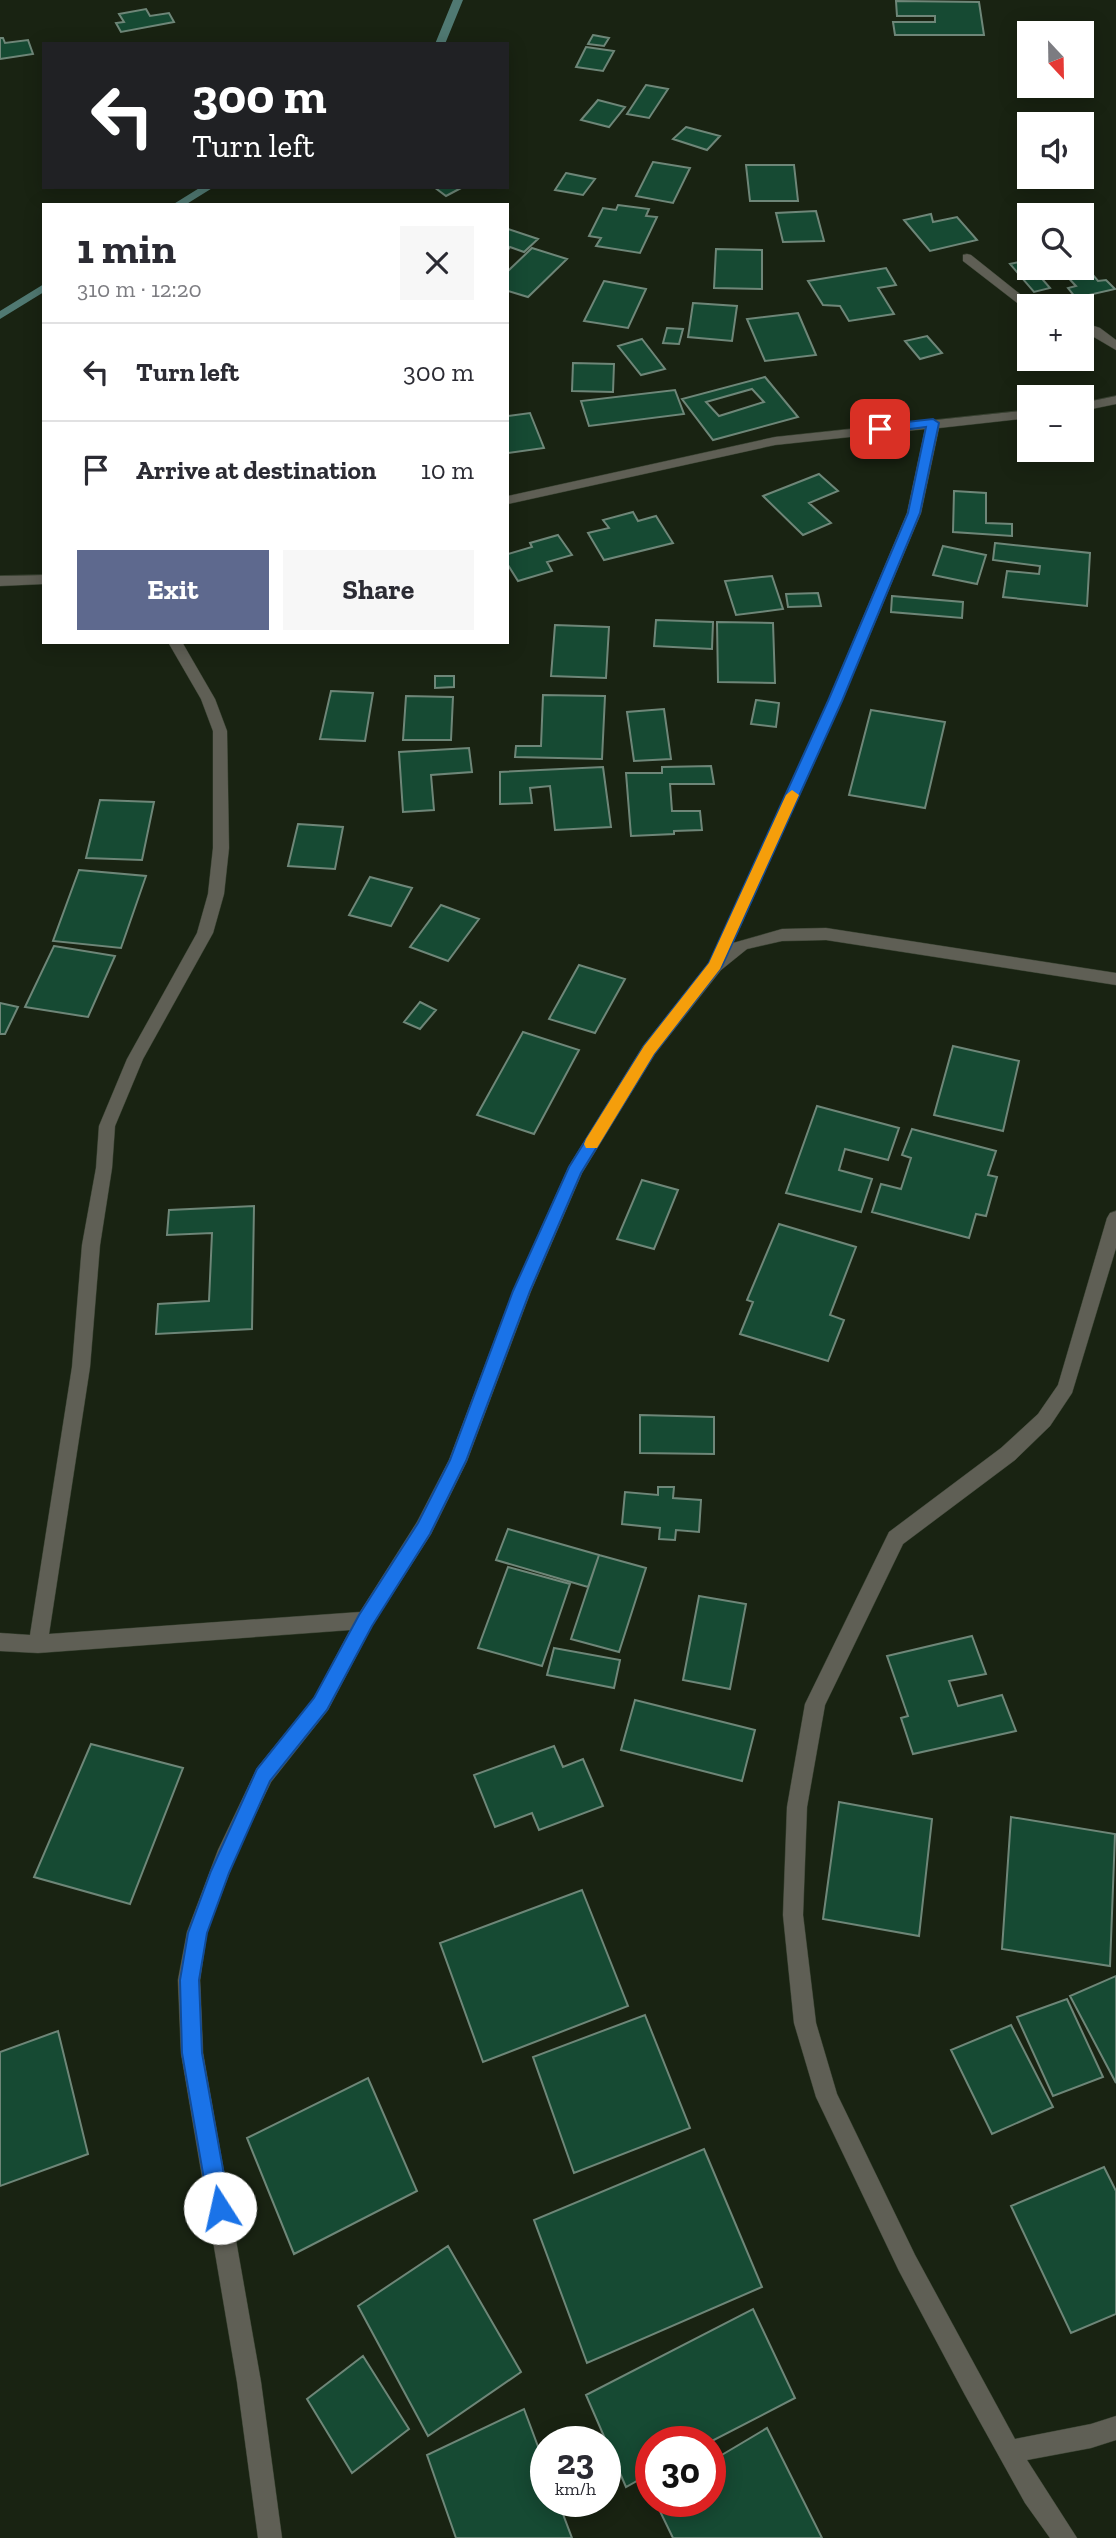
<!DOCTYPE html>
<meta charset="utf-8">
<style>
:root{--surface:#fff;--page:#f7f7f7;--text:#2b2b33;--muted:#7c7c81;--line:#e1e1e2;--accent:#5e698e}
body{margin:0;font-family:"Zilla Slab",serif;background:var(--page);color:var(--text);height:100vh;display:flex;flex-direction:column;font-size:26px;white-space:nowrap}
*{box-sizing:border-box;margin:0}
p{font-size:23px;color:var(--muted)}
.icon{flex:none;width:38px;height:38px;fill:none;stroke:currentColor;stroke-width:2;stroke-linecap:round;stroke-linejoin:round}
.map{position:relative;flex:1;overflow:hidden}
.sheet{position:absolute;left:42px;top:203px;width:467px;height:441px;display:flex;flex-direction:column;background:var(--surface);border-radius:0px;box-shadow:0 4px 18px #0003}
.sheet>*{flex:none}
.hud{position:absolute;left:42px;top:42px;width:467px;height:147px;border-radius:0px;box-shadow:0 4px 18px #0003;background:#202124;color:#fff;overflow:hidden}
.needle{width:46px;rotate:158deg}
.fabs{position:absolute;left:1017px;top:21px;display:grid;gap:14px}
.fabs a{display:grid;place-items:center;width:77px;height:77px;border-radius:0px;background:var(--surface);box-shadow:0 4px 18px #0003;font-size:35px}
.speed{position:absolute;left:530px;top:2426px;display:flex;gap:14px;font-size:35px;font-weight:700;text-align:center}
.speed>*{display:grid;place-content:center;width:91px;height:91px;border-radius:50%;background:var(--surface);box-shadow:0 4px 18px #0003;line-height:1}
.speed small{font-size:18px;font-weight:400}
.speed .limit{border:10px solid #d22;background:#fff;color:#111}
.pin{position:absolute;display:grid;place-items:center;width:60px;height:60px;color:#fff;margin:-30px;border-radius:14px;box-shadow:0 4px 10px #0006}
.me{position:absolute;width:77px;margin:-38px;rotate:350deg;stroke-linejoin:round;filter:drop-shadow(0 0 5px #0008)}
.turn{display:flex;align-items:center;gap:24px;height:147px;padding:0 35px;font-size:32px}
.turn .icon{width:91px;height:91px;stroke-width:2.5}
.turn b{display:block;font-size:49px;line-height:60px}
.round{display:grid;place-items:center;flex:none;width:74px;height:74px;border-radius:0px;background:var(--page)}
.overview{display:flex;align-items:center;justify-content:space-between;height:119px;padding:0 35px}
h1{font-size:42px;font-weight:800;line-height:52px}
.cta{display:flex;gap:14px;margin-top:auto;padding:14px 35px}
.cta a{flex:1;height:80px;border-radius:0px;background:var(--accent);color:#fff;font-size:28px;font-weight:800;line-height:80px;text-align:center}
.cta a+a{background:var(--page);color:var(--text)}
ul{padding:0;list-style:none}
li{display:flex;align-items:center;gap:21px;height:98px;padding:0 35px;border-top:2px solid var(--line)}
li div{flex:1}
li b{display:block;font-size:26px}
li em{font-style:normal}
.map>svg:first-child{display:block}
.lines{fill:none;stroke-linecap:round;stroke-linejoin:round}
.stream{fill:#507972;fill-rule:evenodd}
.building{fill:#164a33;stroke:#6e8678;stroke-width:2;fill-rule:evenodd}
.minor-casing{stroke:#374130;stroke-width:1}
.minor{fill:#5f5f55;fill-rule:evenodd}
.route{fill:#1a73e8;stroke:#114b97;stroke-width:2}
.slow{fill:#f59e0b}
</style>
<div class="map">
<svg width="1116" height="2538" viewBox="0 0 1116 2538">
<rect width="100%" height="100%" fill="#192312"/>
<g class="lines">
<path class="stream" d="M 453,0 L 463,0 L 445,44 L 435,44 Z
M 201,187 L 214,187 L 185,205 L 172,205 Z
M 44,284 L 44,292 L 0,319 L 0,311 Z"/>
</g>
<path class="building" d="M 896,1 L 979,2 L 984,35 L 895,35 L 893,22 L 935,22 L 935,16 L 897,16 Z
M 146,9 L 150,16 L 169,13 L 174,22 L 121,32 L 116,23 L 124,22 L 119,14 Z
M 593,35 L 609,38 L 604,46 L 588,44 Z
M 0,38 L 3,38 L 5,43 L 28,40 L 33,54 L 0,59 Z
M 586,47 L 614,51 L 603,71 L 576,67 Z
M 646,85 L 668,89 L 649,118 L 627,114 Z
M 598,100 L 625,107 L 609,127 L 581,120 Z
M 686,127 L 720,136 L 707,150 L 673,139 Z
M 653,162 L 690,168 L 673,203 L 636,196 Z
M 746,165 L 794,165 L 798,201 L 750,201 Z
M 566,173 L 595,179 L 583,195 L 555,190 Z
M 434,187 L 463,187 L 446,196 Z
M 618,205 L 649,209 L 646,216 L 657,217 L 640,253 L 596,246 L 601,238 L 589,236 L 603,208 L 616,210 Z
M 816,211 L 824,241 L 783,242 L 776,213 Z
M 931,214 L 933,222 L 957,217 L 977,240 L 930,251 L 904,220 Z
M 508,229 L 538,239 L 524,252 L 510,247 L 508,250 Z
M 532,248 L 567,259 L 528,297 L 508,291 L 508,271 Z
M 716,249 L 762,250 L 762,289 L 714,288 Z
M 1029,260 L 1029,268 L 1055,268 L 1036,272 L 1050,288 L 1034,292 L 1010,264 Z
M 1082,262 L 1098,281 L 1106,280 L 1115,289 L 1076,298 L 1068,288 L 1076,286 L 1059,268 L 1082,268 Z
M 886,268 L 896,285 L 878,288 L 894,314 L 849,321 L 840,306 L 823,305 L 808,281 Z
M 604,281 L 646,289 L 628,328 L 584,321 Z
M 693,303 L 737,306 L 732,341 L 688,337 Z
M 798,313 L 816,355 L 765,361 L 747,319 Z
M 667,328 L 683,329 L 679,344 L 663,343 Z
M 927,336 L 942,353 L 920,359 L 905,341 Z
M 642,339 L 665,369 L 641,375 L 618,346 Z
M 573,363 L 614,364 L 613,392 L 572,391 Z
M 765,377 L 798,417 L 713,440 L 682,399 ZM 752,389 L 764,402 L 719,416 L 706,402 Z
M 675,390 L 684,414 L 589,426 L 581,401 Z
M 530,413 L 544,448 L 508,453 L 508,416 Z
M 819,474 L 838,491 L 809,503 L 831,523 L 803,535 L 763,496 Z
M 954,491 L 986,493 L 986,523 L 1012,524 L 1012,536 L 953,532 Z
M 633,512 L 638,521 L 656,516 L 673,543 L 604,560 L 588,533 L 609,528 L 603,520 Z
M 558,535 L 572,555 L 547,562 L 552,571 L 518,581 L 508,565 L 508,554 L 532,547 L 530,543 Z
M 995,543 L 1090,553 L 1087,606 L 1003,597 L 1007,571 L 1039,574 L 1040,566 L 993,560 Z
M 943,546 L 986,555 L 977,584 L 933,575 Z
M 772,576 L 783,609 L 736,615 L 725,581 Z
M 818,593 L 821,606 L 788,607 L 786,594 Z
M 892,596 L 963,602 L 962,618 L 891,612 Z
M 656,620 L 713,622 L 712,649 L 654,646 Z
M 717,622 L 773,623 L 775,683 L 718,682 Z
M 555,625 L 609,627 L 606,678 L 551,676 Z
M 435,676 L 454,676 L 454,687 L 435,688 Z
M 331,691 L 373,693 L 365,741 L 320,739 Z
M 543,695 L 605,696 L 602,759 L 515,757 L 516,746 L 541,746 Z
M 406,696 L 453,697 L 451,740 L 403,740 Z
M 756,700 L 779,703 L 776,727 L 751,724 Z
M 664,709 L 671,759 L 634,761 L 627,712 Z
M 871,710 L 945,722 L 925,808 L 849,795 Z
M 469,748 L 472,772 L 431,775 L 434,810 L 403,812 L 399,752 Z
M 711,766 L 714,784 L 670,784 L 672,811 L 700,811 L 702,830 L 674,831 L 674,834 L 631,836 L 626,773 L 662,773 L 662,767 Z
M 603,767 L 611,827 L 555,830 L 550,786 L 530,788 L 532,803 L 500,804 L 500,772 Z
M 100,800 L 154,802 L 142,860 L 86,858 Z
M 298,824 L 343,827 L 335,869 L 288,866 Z
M 79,870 L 146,876 L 121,948 L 53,941 Z
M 370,877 L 412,888 L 391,926 L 349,915 Z
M 441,905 L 479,919 L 448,961 L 410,947 Z
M 54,946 L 115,956 L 88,1017 L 25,1007 Z
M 579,965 L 625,979 L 595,1033 L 549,1019 Z
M 420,1002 L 436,1010 L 420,1029 L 404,1022 Z
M 0,1003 L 18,1007 L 5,1034 L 0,1034 Z
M 523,1032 L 579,1050 L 534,1134 L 477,1115 Z
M 953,1046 L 1019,1061 L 1003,1131 L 934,1115 Z
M 817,1106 L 899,1128 L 888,1160 L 845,1149 L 839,1170 L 872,1179 L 861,1212 L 786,1193 Z
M 912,1129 L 996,1151 L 988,1175 L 997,1177 L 986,1216 L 976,1214 L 969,1238 L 872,1212 L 881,1184 L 901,1189 L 911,1158 L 902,1155 Z
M 642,1180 L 678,1190 L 654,1249 L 617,1239 Z
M 254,1206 L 252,1329 L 156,1334 L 158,1304 L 209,1301 L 212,1233 L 167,1235 L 169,1210 Z
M 779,1224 L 856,1247 L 830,1315 L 844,1320 L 828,1361 L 740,1334 L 753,1302 L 747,1300 Z
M 640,1415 L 714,1417 L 714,1454 L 640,1453 Z
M 658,1487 L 674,1487 L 673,1498 L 701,1500 L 699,1532 L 676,1530 L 675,1540 L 659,1539 L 660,1528 L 622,1524 L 625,1492 L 658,1495 Z
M 508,1529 L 599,1555 L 588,1587 L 496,1560 Z
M 599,1555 L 646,1568 L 619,1652 L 571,1639 Z
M 508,1567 L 570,1584 L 542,1666 L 478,1648 Z
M 699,1596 L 746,1604 L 730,1689 L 683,1680 Z
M 972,1636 L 986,1674 L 949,1681 L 958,1706 L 1002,1695 L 1016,1731 L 913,1754 L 901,1718 L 908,1716 L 887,1656 Z
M 554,1648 L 620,1660 L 614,1688 L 547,1675 Z
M 635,1700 L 755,1730 L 742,1781 L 621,1750 Z
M 91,1744 L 183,1768 L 130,1904 L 34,1877 Z
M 554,1746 L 563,1767 L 583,1759 L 603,1806 L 539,1830 L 532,1813 L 495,1827 L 474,1775 Z
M 839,1802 L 932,1819 L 919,1936 L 823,1919 Z
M 1011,1817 L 1115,1834 L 1110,1966 L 1002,1949 Z
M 582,1890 L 628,2006 L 483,2062 L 440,1943 Z
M 1116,1976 L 1116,2083 L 1070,1996 Z
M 1067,1999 L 1103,2077 L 1053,2096 L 1017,2017 Z
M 645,2015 L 690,2128 L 574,2173 L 533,2057 Z
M 1011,2025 L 1053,2107 L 992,2134 L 951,2050 Z
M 58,2031 L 88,2154 L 0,2186 L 0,2052 Z
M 368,2078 L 417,2191 L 294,2254 L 247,2138 Z
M 704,2149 L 762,2287 L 587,2363 L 534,2220 Z
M 1104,2167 L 1116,2191 L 1116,2314 L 1071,2333 L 1011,2206 Z
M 448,2246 L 521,2372 L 428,2436 L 358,2306 Z
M 753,2309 L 795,2398 L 710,2442 L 651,2441 L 651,2473 L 626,2487 L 586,2395 Z
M 363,2356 L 409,2429 L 352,2473 L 307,2399 Z
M 524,2409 L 546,2468 L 546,2501 L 558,2501 L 572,2538 L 456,2538 L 427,2455 Z
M 767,2428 L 822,2538 L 673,2538 L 655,2501 L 710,2501 L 710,2462 Z"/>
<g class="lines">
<g class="minor-casing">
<path id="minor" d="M 967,254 L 971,255 L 1035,306 L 1025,309 L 963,261 L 963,255 Z
M 1082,322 L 1100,328 L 1116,340 L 1116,350 L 1082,330 Z
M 1116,396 L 1116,404 L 1082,411 L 1082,403 Z
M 1029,410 L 1029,418 L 939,428 L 921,513 L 842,701 L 733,943 L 782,929 L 826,928 L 1116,973 L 1116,985 L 826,940 L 782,941 L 747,949 L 721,970 L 655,1054 L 582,1173 L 531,1291 L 467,1461 L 431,1534 L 372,1626 L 328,1710 L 271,1782 L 237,1853 L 207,1932 L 200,1980 L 203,2053 L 261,2382 L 282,2538 L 258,2538 L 237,2382 L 181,2053 L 178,1980 L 187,1932 L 218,1850 L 257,1768 L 314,1698 L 350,1630 L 38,1653 L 0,1651 L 0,1633 L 30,1635 L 72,1367 L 82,1245 L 96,1168 L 99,1126 L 127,1059 L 197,933 L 208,894 L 213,848 L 213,731 L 201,699 L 168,642 L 182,642 L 215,699 L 227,731 L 229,848 L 224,894 L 213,933 L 143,1059 L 115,1126 L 112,1168 L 100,1245 L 90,1367 L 49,1634 L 360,1612 L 417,1522 L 449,1460 L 513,1291 L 569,1166 L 643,1046 L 710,961 L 828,701 L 907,513 L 925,429 L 775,445 L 508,504 L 508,496 L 775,437 Z
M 44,575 L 44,584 L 0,586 L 0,576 Z
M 1116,1211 L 1116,1248 L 1072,1393 L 1050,1426 L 1015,1460 L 903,1544 L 825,1705 L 807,1807 L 803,1915 L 816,2023 L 837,2094 L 915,2255 L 1015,2439 L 1091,2424 L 1116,2416 L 1116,2440 L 1091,2448 L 1027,2460 L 1077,2538 L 1050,2538 L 1025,2503 L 965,2395 L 899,2271 L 816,2097 L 794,2023 L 783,1915 L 787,1807 L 805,1704 L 889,1532 L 1001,1448 L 1038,1414 L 1058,1385 L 1107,1218 L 1110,1213 Z"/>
</g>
<use href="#minor" class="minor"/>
</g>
<path class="route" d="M 933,419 L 939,423 L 920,513 L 842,701 L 722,966 L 654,1054 L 581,1173 L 530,1291 L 466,1461 L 430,1534 L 372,1626 L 327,1710 L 270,1781 L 229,1873 L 207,1933 L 199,1980 L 202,2053 L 230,2208 L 227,2215 L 220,2218 L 212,2215 L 209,2208 L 182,2053 L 180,1980 L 188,1933 L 211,1871 L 257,1769 L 314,1698 L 359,1615 L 418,1523 L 450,1460 L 513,1291 L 569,1167 L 644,1046 L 709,963 L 828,701 L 908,513 L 926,427 L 880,433 L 874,429 L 880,425 Z"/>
<path class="slow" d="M 792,790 L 799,795 L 720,969 L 654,1054 L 597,1148 L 586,1148 L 584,1144 L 586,1139 L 644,1046 L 709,963 L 786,795 Z"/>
</svg>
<div class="fabs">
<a><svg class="needle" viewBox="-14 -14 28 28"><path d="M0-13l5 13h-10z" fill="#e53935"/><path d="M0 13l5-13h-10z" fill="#7c7c81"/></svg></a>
<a><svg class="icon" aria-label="sound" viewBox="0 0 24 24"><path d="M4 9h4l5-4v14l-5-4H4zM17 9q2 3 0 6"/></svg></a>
<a><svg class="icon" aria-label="search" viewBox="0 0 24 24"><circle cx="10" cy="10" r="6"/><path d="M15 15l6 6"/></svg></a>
<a>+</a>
<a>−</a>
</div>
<div class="speed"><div>23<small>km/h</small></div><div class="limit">30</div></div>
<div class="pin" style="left:880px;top:429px;background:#d93025"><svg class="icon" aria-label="arrive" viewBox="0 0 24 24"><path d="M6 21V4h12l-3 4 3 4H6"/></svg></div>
<svg class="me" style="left:220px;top:2208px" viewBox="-20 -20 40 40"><circle r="19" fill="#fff"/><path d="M0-13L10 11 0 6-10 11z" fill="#1a73e8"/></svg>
<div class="hud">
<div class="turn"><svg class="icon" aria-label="left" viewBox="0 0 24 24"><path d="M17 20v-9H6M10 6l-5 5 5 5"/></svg><div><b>300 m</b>Turn left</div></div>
</div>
<section class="sheet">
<div class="overview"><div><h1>1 min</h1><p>310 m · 12:20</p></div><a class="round"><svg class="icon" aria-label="close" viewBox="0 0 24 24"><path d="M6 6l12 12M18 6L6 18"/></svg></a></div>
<ul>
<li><svg class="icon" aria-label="left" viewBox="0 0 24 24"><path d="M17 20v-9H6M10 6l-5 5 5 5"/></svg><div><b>Turn left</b></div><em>300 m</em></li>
<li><svg class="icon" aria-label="arrive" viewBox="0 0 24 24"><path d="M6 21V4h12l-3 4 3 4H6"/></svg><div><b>Arrive at destination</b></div><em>10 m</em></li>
</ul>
<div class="cta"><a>Exit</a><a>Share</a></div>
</section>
</div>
